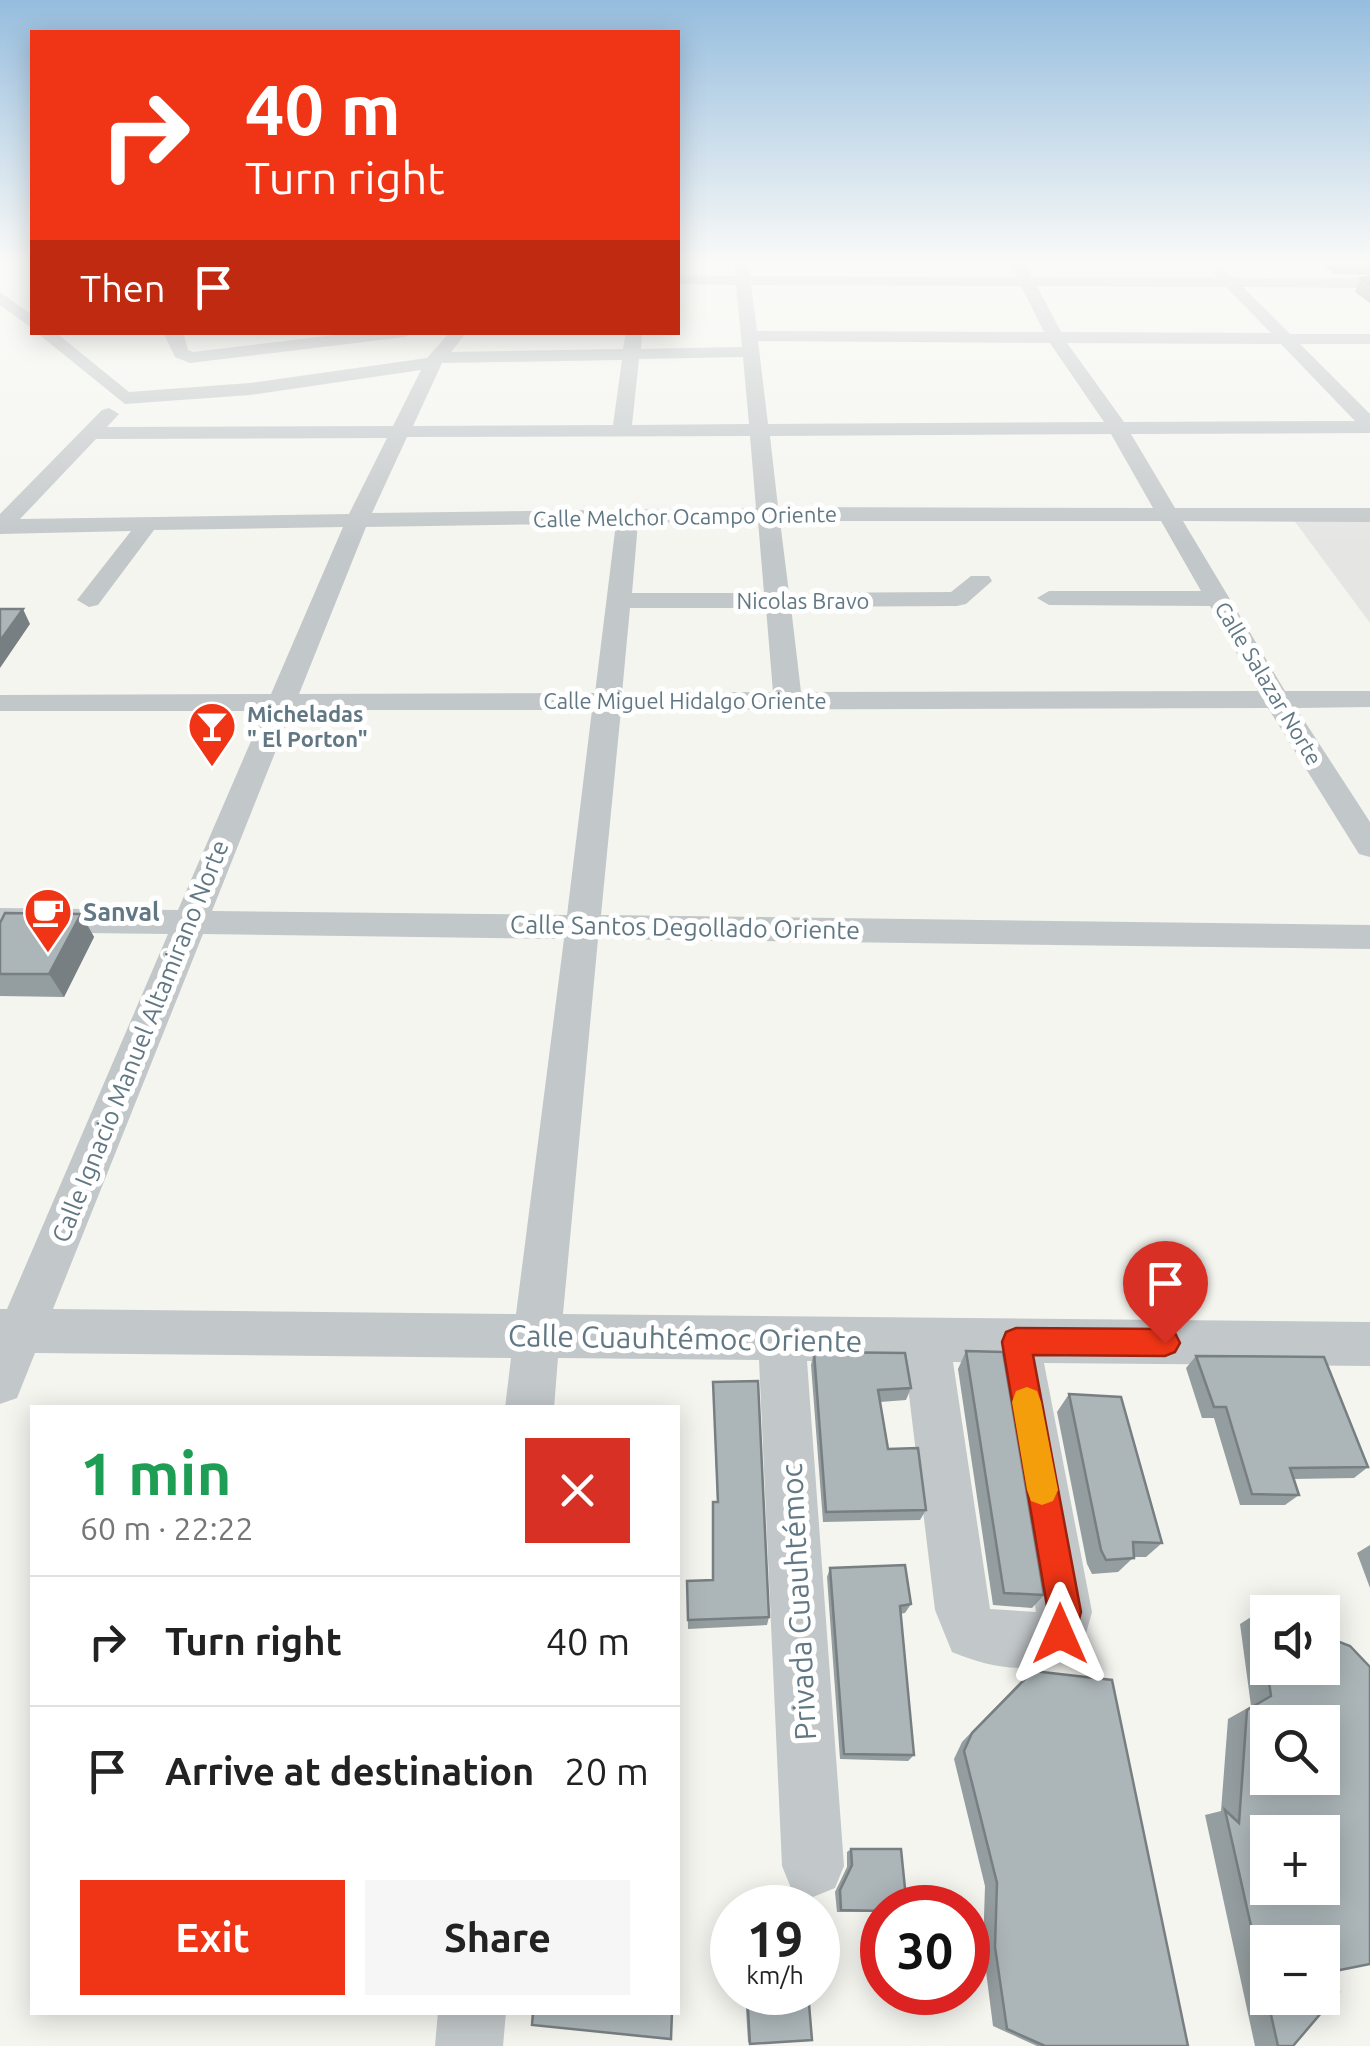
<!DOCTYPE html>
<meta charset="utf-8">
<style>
:root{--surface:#fff;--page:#f6f6f6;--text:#222;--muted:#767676;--line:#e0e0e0;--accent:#f03516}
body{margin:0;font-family:Ubuntu,sans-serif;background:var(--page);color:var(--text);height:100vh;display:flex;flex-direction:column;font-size:38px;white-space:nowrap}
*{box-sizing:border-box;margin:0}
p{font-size:32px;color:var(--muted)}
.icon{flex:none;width:55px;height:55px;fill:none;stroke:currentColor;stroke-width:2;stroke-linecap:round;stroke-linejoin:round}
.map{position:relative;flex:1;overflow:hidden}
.sheet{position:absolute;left:30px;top:1405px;width:650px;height:610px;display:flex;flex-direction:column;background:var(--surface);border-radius:0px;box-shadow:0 5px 25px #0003}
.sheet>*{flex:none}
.banner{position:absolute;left:30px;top:30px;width:650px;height:305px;border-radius:0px;box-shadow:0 5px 25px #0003;background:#f03516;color:#fff;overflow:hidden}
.tools{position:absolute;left:1250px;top:1595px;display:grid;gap:20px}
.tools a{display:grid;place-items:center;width:90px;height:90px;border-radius:0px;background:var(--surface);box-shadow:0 5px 25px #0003;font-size:50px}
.speed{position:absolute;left:710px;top:1885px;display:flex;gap:20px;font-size:50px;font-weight:700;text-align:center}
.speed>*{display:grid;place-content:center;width:130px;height:130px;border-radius:50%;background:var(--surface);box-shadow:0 5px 25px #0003;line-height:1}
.speed small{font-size:25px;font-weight:400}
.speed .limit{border:15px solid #d22;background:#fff;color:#111}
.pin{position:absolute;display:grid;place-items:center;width:85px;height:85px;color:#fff;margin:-102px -42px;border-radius:50% 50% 50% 0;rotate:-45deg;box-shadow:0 0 10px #0007}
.pin .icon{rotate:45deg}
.me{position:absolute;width:110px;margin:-55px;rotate:0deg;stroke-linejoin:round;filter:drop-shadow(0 0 8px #0008)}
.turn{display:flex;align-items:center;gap:35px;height:210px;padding:0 50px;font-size:45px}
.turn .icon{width:130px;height:130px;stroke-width:2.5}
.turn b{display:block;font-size:70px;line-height:85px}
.then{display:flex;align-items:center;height:95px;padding:0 50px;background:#0003;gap:20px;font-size:38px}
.round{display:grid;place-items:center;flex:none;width:105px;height:105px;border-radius:0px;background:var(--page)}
.overview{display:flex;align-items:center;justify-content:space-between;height:170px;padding:0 50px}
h1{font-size:60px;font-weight:600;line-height:75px;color:#1e9e55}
.action{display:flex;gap:20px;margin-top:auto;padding:20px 50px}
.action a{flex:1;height:115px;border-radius:0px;background:var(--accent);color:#fff;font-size:40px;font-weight:600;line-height:115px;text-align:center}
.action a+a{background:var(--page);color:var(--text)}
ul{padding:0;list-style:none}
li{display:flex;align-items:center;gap:30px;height:130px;padding:0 50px;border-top:2px solid var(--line)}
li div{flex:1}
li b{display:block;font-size:38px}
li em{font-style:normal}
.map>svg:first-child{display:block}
.built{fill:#e5e6e4}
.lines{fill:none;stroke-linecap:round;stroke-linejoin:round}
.minor{fill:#c2c7c9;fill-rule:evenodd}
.wall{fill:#949d9f}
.shaded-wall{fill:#787f82}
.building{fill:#acb6b9;stroke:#787f82;stroke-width:2.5;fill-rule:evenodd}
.route{fill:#f03516;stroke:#9c220e;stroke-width:2.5}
.slow{fill:#f59e0b}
.labels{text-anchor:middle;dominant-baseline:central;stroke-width:10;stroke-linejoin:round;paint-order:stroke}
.far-street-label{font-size:22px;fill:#617884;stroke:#fff}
.far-poi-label{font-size:22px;font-weight:bold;fill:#617884;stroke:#fff;text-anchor:start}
.poi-label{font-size:25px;font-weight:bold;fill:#617884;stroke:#fff;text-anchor:start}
.street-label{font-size:25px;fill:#617884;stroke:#fff}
.near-street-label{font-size:30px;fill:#617884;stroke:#fff}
</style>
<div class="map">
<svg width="1370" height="2046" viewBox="0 0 1370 2046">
<rect width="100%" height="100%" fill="#f5f5f0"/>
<path class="built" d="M 1293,519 L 1370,519 L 1370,623 Z"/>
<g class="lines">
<path class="minor" d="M 734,260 L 748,260 L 750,276 L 1017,277 L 1010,262 L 1023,260 L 1032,277 L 1217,278 L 1213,272 L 1220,268 L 1234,278 L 1370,278 L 1370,288 L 1243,287 L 1290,334 L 1370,334 L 1370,344 L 1300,344 L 1370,414 L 1370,433 L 1131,434 L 1175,508 L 1370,508 L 1370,522 L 1183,521 L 1285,691 L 1370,691 L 1370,707 L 1296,708 L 1370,822 L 1370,857 L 1359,854 L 1268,708 L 621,710 L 601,915 L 1370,925 L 1370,949 L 598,939 L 563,1314 L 1370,1322 L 1370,1366 L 1044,1363 L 1092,1612 L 1080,1655 C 1033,1674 998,1671 952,1652 L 935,1610 L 905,1362 L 807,1361 L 844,1866 L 835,1888 L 813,1897 L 791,1888 L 782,1866 L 759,1360 L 558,1358 L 554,1408 L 505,1408 L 511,1358 L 35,1353 L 17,1398 L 0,1404 L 0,1309 L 7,1309 L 168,934 L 0,932 L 0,908 L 178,910 L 264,711 L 0,711 L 0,695 L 271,694 L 343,527 L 154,530 L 98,605 L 89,607 L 77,600 L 131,531 L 0,534 L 0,514 L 102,410 L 109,408 L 119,414 L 107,427 L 393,426 L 421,370 L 250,395 L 125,404 L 36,332 L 55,332 L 129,392 L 250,383 L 427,358 L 450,332 L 467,332 L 451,352 L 623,349 L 626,332 L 642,332 L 641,349 L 742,347 L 736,285 L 678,284 L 678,275 L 735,276 ZM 751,285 L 1021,286 L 1044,332 L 757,331 ZM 1037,286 L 1226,287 L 1271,333 L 1061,332 ZM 758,341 L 1050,343 L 1104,422 L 768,424 ZM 1067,343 L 1281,344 L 1355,421 L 1124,422 ZM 743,357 L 749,424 L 632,425 L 639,359 ZM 622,360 L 613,425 L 413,426 L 442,363 ZM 1111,434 L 1153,508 L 778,507 L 770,436 ZM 750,436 L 756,508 L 372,513 L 407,437 ZM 387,438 L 349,514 L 20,519 L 96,439 ZM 758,521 L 764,593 L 632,593 L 638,523 ZM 780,521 L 1161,521 L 1201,591 L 1049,591 L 1037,598 L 1049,605 L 1210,606 L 1258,691 L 801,692 L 791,607 L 957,606 L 966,604 L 992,581 L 989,576 L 971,576 L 951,592 L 789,593 ZM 616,523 L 595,693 L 299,694 L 366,527 ZM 630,608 L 766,608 L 773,692 L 622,693 ZM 292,710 L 592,710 L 567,915 L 212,911 ZM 203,934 L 564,939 L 516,1314 L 53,1309 ZM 953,1362 L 996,1363 L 1036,1612 L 990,1609 Z
M 0,292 L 32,315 L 32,328 L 0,305 Z
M 183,332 L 188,350 L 193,352 L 359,332 L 413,332 L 405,337 L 190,363 L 175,357 L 164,334 Z
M 438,2012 L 506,2012 L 503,2046 L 435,2046 Z"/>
</g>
<path class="wall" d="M 1317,260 L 1370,260 L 1370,275 L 1334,274 Z
M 1370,277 L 1370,303 L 1355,292 L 1361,278 Z
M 81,914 L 94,937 L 64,997 L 0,996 L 0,923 Z
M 966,1351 L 1044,1595 L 1032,1608 L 993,1605 L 958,1369 Z
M 814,1352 L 911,1388 L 906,1400 L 880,1402 L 888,1449 L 926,1510 L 920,1520 L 823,1522 L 811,1365 Z
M 1196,1356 L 1368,1467 L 1354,1478 L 1293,1479 L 1299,1495 L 1285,1505 L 1240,1505 L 1214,1418 L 1202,1418 L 1186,1368 Z
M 713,1382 L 769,1617 L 767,1625 L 688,1629 L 687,1581 L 713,1580 L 717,1502 Z
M 1069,1394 L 1162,1543 L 1146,1557 L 1134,1557 L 1118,1572 L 1092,1574 L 1087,1564 L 1057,1412 Z
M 1370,1545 L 1370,1588 L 1357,1553 Z
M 830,1568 L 911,1604 L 905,1613 L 900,1614 L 914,1755 L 908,1761 L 840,1759 L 827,1577 Z
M 1259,1612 L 1335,1971 L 1293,2046 L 1255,2046 L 1205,1815 L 1221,1811 L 1228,1719 L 1251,1706 L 1240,1624 Z
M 1033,1671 L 1188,2046 L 1037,2046 L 993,2026 L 983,1948 L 985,1886 L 954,1759 L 962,1742 L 1020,1682 Z
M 851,1849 L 882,1908 L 882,1912 L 837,1912 L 835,1892 L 847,1867 L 847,1852 Z
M 745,1992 L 808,1992 L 750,2044 L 748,2042 Z"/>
<path class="shaded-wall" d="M 23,609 L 30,624 L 0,668 L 0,641 Z
M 81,914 L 94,937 L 64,997 L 49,974 Z"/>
<path class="building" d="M 1338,260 L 1370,260 L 1370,262 L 1339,261 Z
M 1370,277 L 1370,285 L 1361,278 Z
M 0,609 L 23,609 L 0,641 Z
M 5,913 L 81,914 L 49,974 L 0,974 L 0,923 Z
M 966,1351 L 1003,1352 L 1044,1595 L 1004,1593 Z
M 814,1352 L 905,1353 L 911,1388 L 878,1390 L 888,1449 L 918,1448 L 926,1510 L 826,1512 Z
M 1196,1356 L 1324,1357 L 1368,1467 L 1290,1468 L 1299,1495 L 1252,1494 L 1226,1407 L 1214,1407 Z
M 758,1381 L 769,1617 L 688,1620 L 687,1581 L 713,1580 L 713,1502 L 718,1502 L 713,1382 Z
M 1069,1394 L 1121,1397 L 1162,1543 L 1133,1542 L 1134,1558 L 1106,1560 L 1101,1550 Z
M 905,1565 L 911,1604 L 900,1606 L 914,1755 L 844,1754 L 830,1568 Z
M 1259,1612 L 1268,1615 L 1268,1668 L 1322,1668 L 1322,1635 L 1350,1646 L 1370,1667 L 1370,1964 L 1335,1971 L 1339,1992 L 1293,2046 L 1278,2046 L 1225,1810 L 1239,1823 L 1247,1710 L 1271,1696 ZM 1268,1722 L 1322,1722 L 1322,1778 L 1268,1778 ZM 1268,1832 L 1322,1832 L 1322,1888 L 1268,1888 ZM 1268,1942 L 1322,1942 L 1322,1998 L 1268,1998 Z
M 1033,1671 L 1112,1680 L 1188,2046 L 1045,2046 L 1007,2029 L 995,1947 L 997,1883 L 964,1751 L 972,1733 Z
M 851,1849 L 901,1849 L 907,1908 L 882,1908 L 882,1911 L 841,1910 L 840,1890 L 852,1865 Z
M 747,1992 L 808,1992 L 812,2040 L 750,2044 Z
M 533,2012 L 672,2012 L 671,2039 L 532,2025 Z"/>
<linearGradient id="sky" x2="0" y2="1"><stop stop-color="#96bdde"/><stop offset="0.48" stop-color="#fafaf8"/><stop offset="1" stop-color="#fafaf8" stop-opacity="0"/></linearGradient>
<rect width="1370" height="546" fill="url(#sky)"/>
<path class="route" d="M 1016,1328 L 1165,1329 L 1175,1333 L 1180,1343 L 1175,1352 L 1165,1356 L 1033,1355 L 1081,1612 L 1072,1646 L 1060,1651 L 1048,1646 L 1043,1634 L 1048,1612 L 1002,1342 L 1006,1332 Z"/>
<path class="slow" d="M 1027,1387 L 1037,1391 L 1041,1402 L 1058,1490 L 1053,1501 L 1042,1505 L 1031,1501 L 1027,1490 L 1012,1402 L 1016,1391 Z"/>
<defs>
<g id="bar-pin" transform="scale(2.5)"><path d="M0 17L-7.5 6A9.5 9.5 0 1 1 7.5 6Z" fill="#f03516" stroke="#fff"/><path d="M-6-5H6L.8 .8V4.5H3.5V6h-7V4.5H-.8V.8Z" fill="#fff"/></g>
<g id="cafe-pin" transform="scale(2.5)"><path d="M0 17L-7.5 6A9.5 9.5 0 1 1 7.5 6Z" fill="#f03516" stroke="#fff"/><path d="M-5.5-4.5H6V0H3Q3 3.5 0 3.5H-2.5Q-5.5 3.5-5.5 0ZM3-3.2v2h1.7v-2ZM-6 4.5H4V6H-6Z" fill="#fff"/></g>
</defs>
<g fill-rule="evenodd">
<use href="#bar-pin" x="212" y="726"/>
<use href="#cafe-pin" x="48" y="912"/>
</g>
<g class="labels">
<g class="far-street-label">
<text transform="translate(685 516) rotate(-1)">Calle Melchor Ocampo Oriente</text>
<text x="803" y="600">Nicolas Bravo</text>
<text transform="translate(1269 683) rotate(59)">Calle Salazar Norte</text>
<text x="685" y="700">Calle Miguel Hidalgo Oriente</text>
</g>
<g class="far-poi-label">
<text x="247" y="713">Micheladas<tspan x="247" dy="25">" El Porton"</tspan></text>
</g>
<g class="poi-label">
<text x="83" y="912">Sanval</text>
</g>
<g class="street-label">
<text transform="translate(685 927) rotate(1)">Calle Santos Degollado Oriente</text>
<text transform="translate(140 1041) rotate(-68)">Calle Ignacio Manuel Altamirano Norte</text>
</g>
<g class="near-street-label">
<text transform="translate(685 1338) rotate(1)">Calle Cuauhtémoc Oriente</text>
<text transform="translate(798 1602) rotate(-93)">Privada Cuauhtémoc</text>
</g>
</g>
</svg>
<div class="tools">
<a><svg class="icon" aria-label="sound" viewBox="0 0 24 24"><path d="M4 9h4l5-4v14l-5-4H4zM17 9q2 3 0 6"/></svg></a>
<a><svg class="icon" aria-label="search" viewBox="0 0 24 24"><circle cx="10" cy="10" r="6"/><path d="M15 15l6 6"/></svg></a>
<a>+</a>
<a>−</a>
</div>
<div class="speed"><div>19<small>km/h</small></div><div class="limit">30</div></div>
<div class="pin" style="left:1165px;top:1343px;background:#d93025"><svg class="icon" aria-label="arrive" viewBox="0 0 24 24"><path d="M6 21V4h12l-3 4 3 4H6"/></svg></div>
<svg class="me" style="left:1060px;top:1634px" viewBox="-20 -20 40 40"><path d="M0-17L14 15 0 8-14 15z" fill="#f03516" stroke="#fff" stroke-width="4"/></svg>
<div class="banner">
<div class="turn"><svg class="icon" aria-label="right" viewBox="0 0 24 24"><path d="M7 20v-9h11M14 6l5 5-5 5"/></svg><div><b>40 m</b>Turn right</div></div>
<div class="then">Then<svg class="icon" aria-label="arrive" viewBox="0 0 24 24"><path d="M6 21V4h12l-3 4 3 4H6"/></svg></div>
</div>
<section class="sheet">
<div class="overview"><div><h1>1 min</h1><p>60 m · 22:22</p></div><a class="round" style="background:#d93025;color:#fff"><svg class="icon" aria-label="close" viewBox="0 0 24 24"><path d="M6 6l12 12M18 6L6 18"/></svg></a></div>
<ul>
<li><svg class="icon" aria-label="right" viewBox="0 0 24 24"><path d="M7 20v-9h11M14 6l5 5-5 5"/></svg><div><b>Turn right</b></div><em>40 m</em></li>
<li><svg class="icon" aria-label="arrive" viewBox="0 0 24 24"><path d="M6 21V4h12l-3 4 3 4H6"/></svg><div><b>Arrive at destination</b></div><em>20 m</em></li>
</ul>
<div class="action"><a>Exit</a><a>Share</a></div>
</section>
</div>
